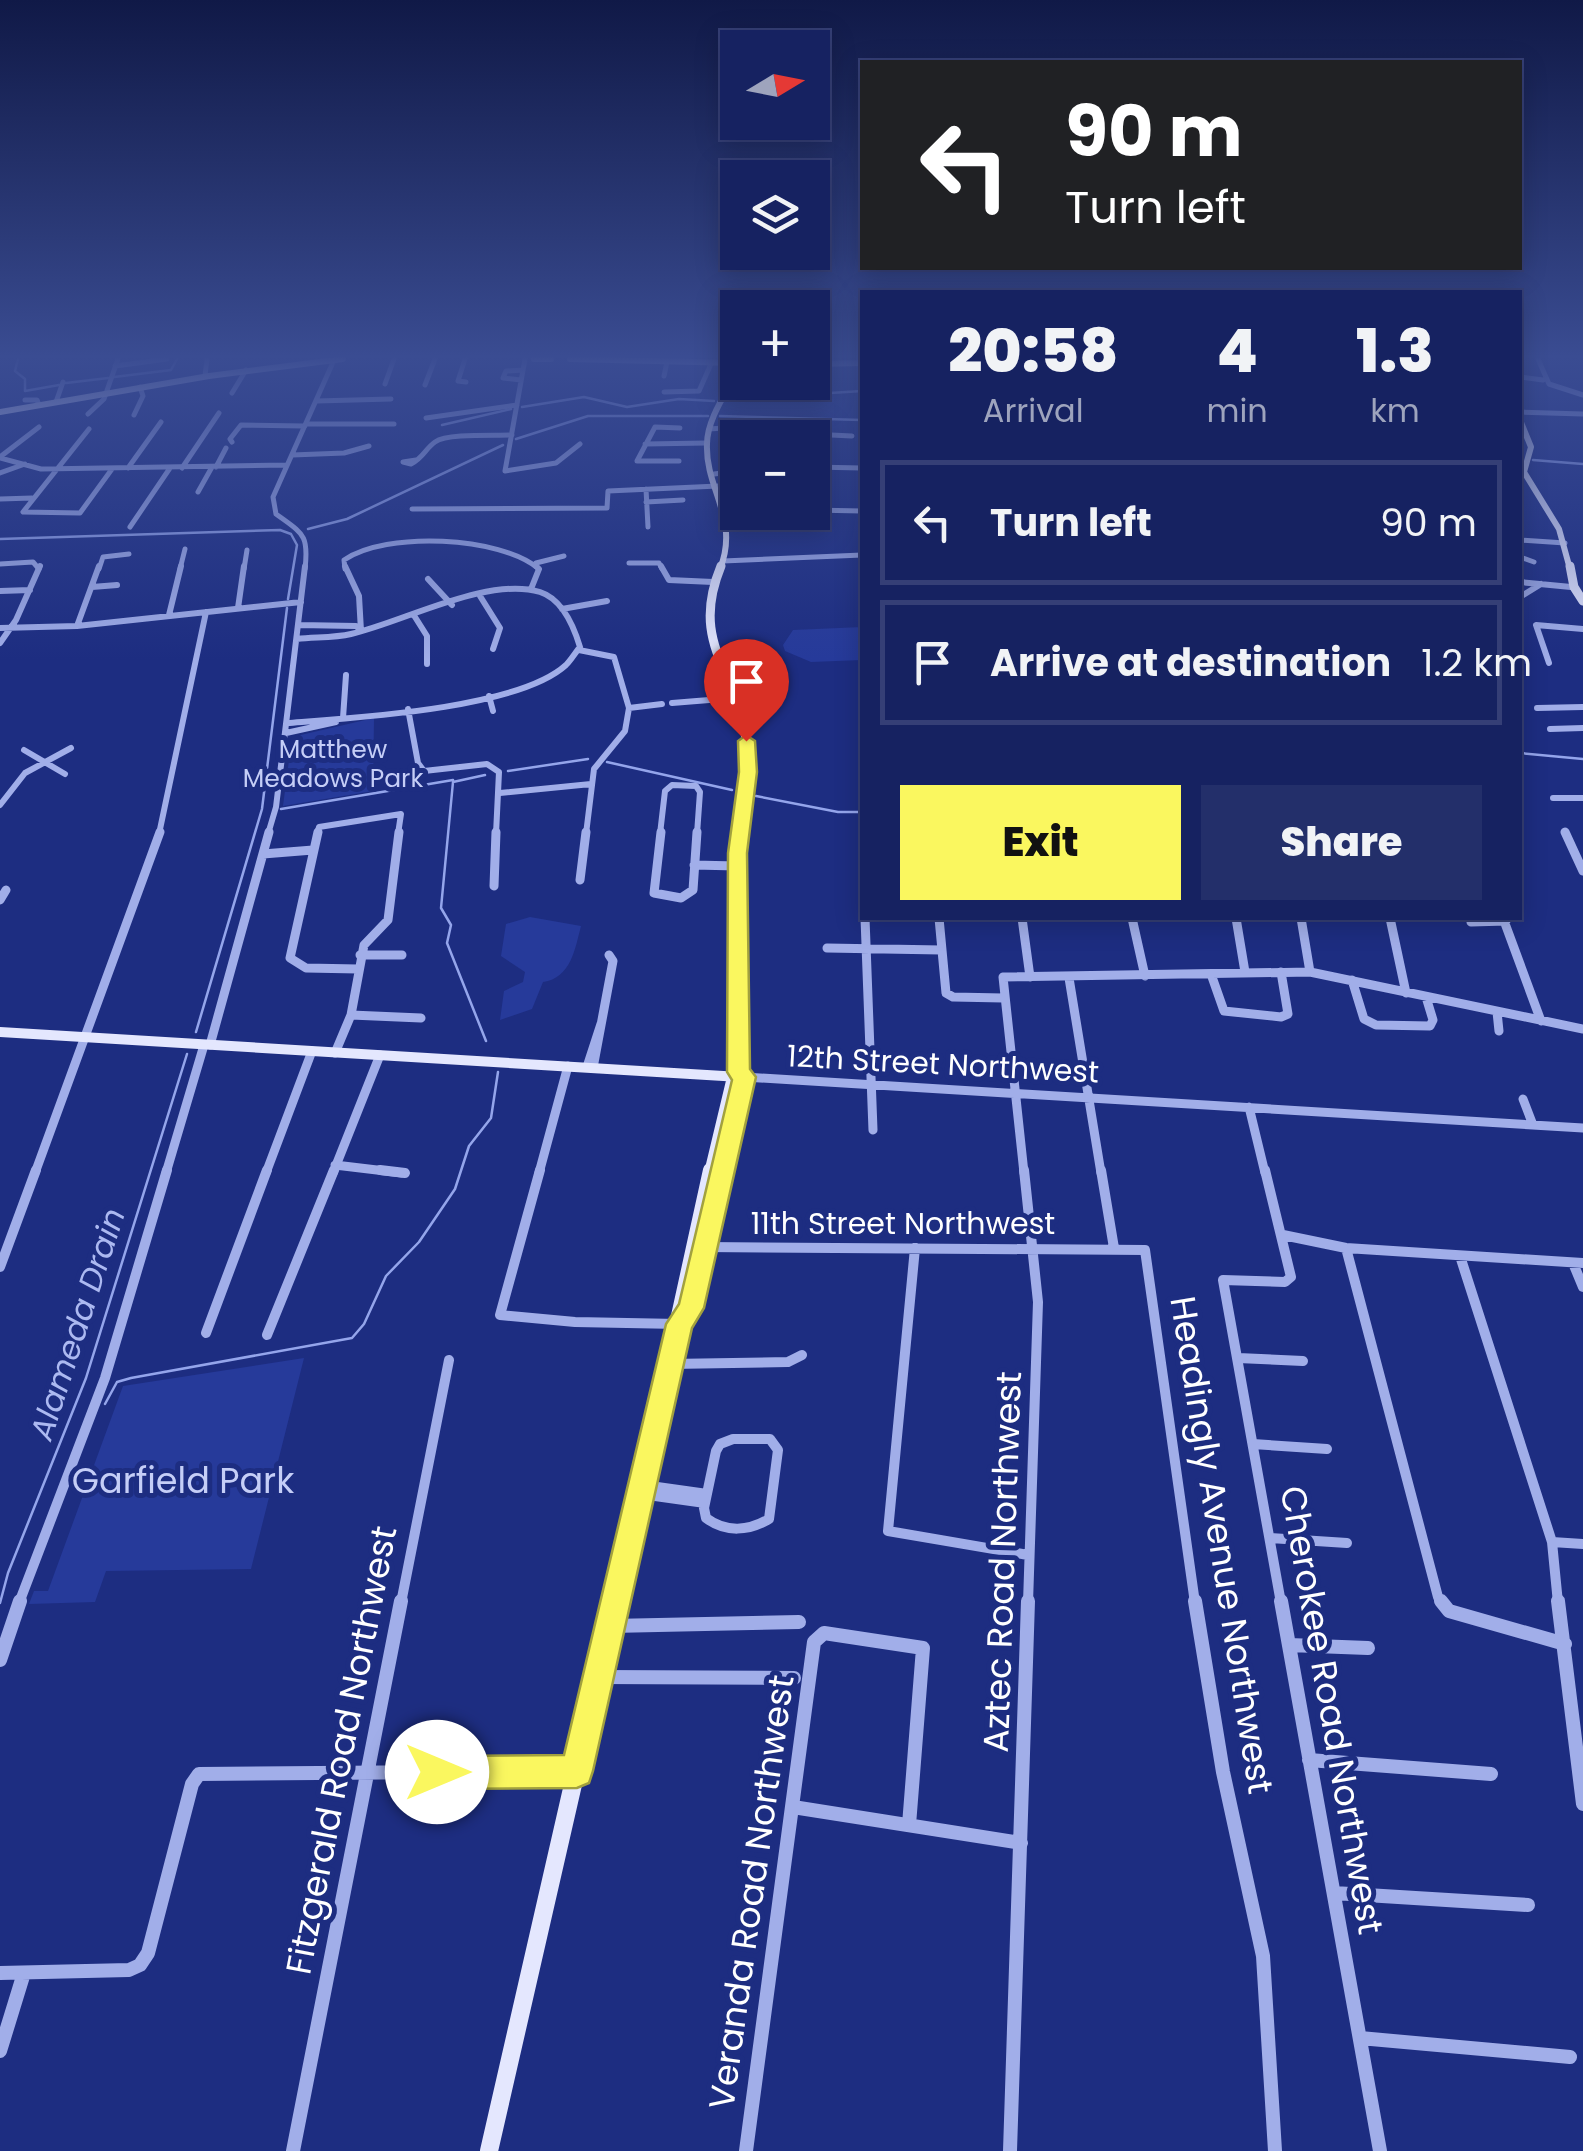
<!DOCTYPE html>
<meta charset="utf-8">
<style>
:root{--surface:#162261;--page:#232f6a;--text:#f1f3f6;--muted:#9ea4bd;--line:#353f76;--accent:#faf75f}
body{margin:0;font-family:Poppins,sans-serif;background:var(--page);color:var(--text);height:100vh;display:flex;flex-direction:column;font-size:38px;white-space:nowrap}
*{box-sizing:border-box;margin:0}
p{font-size:32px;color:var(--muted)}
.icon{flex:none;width:55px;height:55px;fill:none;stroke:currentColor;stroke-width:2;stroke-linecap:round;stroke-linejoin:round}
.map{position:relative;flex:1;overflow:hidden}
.details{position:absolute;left:860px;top:290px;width:662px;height:630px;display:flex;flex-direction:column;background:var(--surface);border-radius:0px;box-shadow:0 5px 25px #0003,0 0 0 2px var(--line)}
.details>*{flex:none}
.top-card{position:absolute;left:860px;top:60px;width:662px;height:210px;border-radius:0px;box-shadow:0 5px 25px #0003,0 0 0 2px var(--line);background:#202124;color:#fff;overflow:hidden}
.needle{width:65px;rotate:80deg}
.buttons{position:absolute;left:720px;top:30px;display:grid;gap:20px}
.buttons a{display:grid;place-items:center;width:110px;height:110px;border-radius:0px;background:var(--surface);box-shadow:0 5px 25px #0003,0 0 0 2px var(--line);font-size:50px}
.pin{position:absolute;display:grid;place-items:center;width:85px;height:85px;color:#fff;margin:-102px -42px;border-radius:50% 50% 50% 0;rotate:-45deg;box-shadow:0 0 10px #0007}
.pin .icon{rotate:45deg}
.me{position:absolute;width:110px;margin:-55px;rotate:90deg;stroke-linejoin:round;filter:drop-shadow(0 0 8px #0008)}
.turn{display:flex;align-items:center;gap:35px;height:210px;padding:0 40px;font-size:45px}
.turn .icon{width:130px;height:130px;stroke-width:2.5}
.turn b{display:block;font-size:70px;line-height:85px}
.eta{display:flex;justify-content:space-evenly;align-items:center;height:170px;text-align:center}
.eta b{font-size:60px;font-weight:800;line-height:70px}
.primary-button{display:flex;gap:20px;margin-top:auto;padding:20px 40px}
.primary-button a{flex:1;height:115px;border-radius:0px;background:var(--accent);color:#111;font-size:40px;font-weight:800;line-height:115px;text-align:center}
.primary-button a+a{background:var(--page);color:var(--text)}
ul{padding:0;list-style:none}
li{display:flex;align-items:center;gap:30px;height:125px;margin:0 20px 15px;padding:0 20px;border:5px solid var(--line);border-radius:0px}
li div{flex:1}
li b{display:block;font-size:38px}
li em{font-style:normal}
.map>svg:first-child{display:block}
.green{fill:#263a9a}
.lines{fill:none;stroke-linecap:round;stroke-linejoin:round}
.stream{stroke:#94a5eb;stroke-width:2.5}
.minor-far4{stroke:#a1aee9;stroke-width:5}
.minor-far3{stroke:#a1aee9;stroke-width:6}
.minor-far2{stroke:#a1aee9;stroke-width:9}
.minor-far1{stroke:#a1aee9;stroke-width:10}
.minor{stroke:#a1aee9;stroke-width:14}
.major-far4{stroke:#e4e7fe;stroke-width:6}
.major-far3{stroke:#e4e7fe;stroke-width:9}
.major-far2{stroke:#e4e7fe;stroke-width:10}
.major-far1{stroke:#e4e7fe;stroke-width:14}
.major{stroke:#e4e7fe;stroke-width:18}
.route{fill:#faf75f;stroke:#a2a13e;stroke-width:2.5}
.labels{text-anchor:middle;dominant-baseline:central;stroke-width:10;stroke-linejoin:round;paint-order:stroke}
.far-park-label{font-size:25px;fill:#c5cef7;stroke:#1d2d81}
.street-label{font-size:30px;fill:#fff;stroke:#1d2d81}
.water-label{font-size:32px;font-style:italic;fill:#acb9f1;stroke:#1d2d81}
.near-park-label{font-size:35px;fill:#c5cef7;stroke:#1d2d81}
.near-street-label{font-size:35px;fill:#fff;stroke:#1d2d81}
</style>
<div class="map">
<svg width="1583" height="2151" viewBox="0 0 1583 2151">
<rect width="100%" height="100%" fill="#1d2d81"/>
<path class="green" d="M 862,627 L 862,660 L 811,662 L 785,651 L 783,645 L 793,630 Z
M 374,718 L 373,791 L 283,806 L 292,737 Z
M 530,917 L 581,926 C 575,949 571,978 543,982 L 532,1009 L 500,1020 L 504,991 L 523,982 L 525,972 L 501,956 L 506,924 Z
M 304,1358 L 251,1569 L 106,1571 L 95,1602 L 29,1604 L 34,1591 L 48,1591 L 123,1386 Z"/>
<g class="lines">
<path class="stream" d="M 18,359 L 15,371 L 25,379 L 25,391 L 59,385
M 114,377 L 171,370 L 177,359
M 66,383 L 108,378
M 733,399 L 862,391
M 522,407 L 584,397 L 627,407 L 679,399 L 714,401
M 720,416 L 862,420
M 442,425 L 511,409
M 516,439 L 588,416 L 708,416
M 1533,460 L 1583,464
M 308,529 L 347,519 L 503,445
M 0,539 L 280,530 L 291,534 L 297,545 L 288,599
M 1520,753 L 1583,759
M 607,762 L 732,790
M 508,771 L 588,759
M 485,775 L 453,782 L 441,908 L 451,925 L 447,943 L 486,1041
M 756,796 L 838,812 L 862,812
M 281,809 L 453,780
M 196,1032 L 262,809 L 287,608
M 105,1404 L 117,1382 L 131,1378 L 352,1338 L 364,1324 L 386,1276 L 419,1242 L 455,1189 L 469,1146 L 491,1118 L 498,1072
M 0,1603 L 8,1573 L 86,1378 L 187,1054"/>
<path class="minor-far4" d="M 465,359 L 458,381 L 466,382
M 525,359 L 505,471 L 556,463 L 580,444
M 1538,359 L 1549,384 L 1583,395
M 115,366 L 167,359
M 205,376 L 207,359
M 664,376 L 667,362
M 1520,377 L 1543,380
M 521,380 L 503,378 L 506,371 L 523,370
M 385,384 L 394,359
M 425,385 L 435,359
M 664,392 L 699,391 L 711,364
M 232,393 L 246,370
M 25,400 L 37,400 L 39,405
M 316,401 L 391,399
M 56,402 L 63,382
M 1520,412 L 1583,414
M 88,414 L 104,399 L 118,359
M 134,415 L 143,396 L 140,387
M 426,418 L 517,405
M 306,424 L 394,424
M 89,429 L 23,512 L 80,513 L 112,469
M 709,429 L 738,427 L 760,433
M 809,438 L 810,434 L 852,436
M 232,442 L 230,439 L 241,425 L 305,426
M 645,444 L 706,443
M 292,455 L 344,453 L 369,446
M 0,457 L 39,427
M 0,458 L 41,469 L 287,465
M 416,460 L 403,462 L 411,464 C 423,458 426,448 435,442 C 448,433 495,436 512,435
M 679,461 L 637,461 L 655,427 L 680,428
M 216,467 L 226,448
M 812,467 L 862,468
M 128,468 L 161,422
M 182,468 L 219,413
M 0,473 L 25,464
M 714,474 L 738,471
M 646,489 L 648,527
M 198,492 L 212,467
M 0,499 L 32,498
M 646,502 L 683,500
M 412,509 L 607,508 L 608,491 L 718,486
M 724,509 L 738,509
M 812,510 L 862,511
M 130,527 L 170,468
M 1520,540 L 1565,543
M 1520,557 L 1534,562
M 723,561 L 862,555
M 536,563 L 564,556
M 629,563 L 659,563 L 662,569
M 0,564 L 33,562 L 39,569
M 99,569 L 103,557 L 129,554
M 180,569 L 185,549
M 244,569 L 247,550
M 305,569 C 309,534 303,534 276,514 L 273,497 L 334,360
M 345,569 L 344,560 C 386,531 500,536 539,569"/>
<path class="minor-far3" d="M 345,566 L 359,596 L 361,631
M 661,566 L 669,580 L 713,582
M 428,579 L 452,605
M 1520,582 L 1571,587
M 92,587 L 117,585
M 531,589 L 539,569 L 536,566
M 0,591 L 30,590
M 480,596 L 500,628 L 493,649
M 1520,597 L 1541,584
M 238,608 L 244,566
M 562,609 L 607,601
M 169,615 L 181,566
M 415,617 L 427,636 L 427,664
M 299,625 L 356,626 L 361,631
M 77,626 L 99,566
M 0,628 L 77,626 L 301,602
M 0,643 L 16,620 L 40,566
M 579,650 L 614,657 L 629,708 L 625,731 L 594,769 L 586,834
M 1549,663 L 1536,625 L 1583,629
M 489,696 L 493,711
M 672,703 L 734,698
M 629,708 L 662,704
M 1537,708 L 1583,707
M 408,709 L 418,763 L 424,771 L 487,764 L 499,772 L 496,834
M 343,718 L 346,675
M 287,723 C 353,718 518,709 566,665 C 571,660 575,653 580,647 C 574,627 562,599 540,592 C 487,576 404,622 351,634 C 334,638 315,637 297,639
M 1550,729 L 1583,728
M 286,733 L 336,722
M 24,750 L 65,774
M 500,793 L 591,784
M 1553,798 L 1583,798
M 0,805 L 25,773 L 71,748
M 862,825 L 862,830
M 159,834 L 206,612
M 268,834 L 276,807 L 305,566
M 317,834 L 319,827 L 401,814 L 398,834
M 660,834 L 665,791 L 672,785 L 696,786 L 700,792 L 697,834"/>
<path class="minor-far2" d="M 318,832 L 290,958 L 306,968 L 358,969
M 661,832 L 654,893 L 681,898 L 693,890 L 697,832
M 1565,832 L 1583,871
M 263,854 L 313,850
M 694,865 L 737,866
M 580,880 L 586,832
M 494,886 L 496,832
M 0,900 L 6,890
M 865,918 L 873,1130
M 939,918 L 946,993 L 953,997 L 1003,998
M 1022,918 L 1030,977
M 1132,918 L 1145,976
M 1236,918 L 1245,972
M 1301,918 L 1310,972
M 1390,918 L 1406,993
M 1503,918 L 1541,1021
M 1471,922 L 1506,921
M 827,948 L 941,950
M 360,955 L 402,955
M 1211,974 L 1224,1011 L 1281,1017 L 1288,1014 L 1281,972
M 1069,978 L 1101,1173
M 1352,980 L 1364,1019 L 1376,1025 L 1430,1026 L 1433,1020 L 1426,997
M 1497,1012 L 1499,1031
M 351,1015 L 421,1018
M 210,1045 L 269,832
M 335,1053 L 351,1015 L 364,945 L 388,920 L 399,832
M 587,1067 L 601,1024
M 593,1068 L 613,961 L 609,955
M 744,1077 L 1583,1128
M 1523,1099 L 1533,1125
M 1249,1107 L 1265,1173
M 335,1165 L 402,1173
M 35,1173 L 160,832
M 166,1173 L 204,1045
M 266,1173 L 312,1051
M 333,1173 L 380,1055
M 539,1173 L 568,1066
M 1024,1173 L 1003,977 L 1310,972 L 1583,1029"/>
<path class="minor-far1" d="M 380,1170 L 405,1173
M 540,1170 L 500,1315 L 575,1322 L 679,1324
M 1024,1170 L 1038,1302 L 1028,1603
M 1101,1170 L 1114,1248
M 1265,1170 L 1291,1277 L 1285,1282 L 1223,1280 L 1281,1603
M 1283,1235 L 1346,1248 L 1583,1263
M 704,1247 L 1145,1250 L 1195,1603
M 915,1248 L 888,1531 L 1028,1555
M 1346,1248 L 1438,1597 L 1443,1603
M 1460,1256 L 1552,1542 L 1558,1603
M 1573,1263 L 1583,1287
M 0,1267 L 36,1170
M 206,1333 L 267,1170
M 267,1335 L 334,1170
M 1238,1358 L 1303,1361
M 670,1364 L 788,1362 L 802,1355
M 733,1439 L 770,1439 L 778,1450 L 769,1519 C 749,1531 726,1533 706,1518 L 704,1508 L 716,1451 L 720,1444 Z
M 1253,1444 L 1327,1449
M 643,1485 L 707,1494
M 641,1494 L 705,1503
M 1270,1538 L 1347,1543
M 1552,1542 L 1583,1544
M 19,1603 L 105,1378 L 167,1170
M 401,1603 L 449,1360"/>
<path class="minor" d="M 1195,1601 L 1223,1772 L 1263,1956 L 1275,2151
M 1281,1601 L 1380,2151
M 1441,1601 L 1449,1611 L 1565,1644
M 1558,1601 L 1583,1804
M 611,1626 L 799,1622
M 1289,1645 L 1368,1648
M 0,1660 L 20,1601
M 599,1677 L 794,1678
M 1309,1760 L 1491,1774
M 793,1807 L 1021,1843
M 1334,1893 L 1528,1905
M 0,1973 L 129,1970 L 140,1965 L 148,1953 L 192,1784 L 199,1774 L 577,1771
M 1360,2038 L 1570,2057
M 0,2051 L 24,1973
M 293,2151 L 401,1601
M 746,2151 L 814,1642 L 824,1633 L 923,1648 L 909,1825
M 1010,2151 L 1028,1601"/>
<path class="major-far4" d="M 534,359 L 551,359
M 570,359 L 738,363
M 812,364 L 862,363
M 0,412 L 209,376 L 343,359
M 1520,420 L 1531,447 L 1524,472 L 1559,529 L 1570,569
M 720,569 C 740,519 705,489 707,444 C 707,419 727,392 738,370"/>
<path class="major-far3" d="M 721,566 C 691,639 731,665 745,732 C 751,767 744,800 739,834
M 1570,566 L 1574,587 L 1583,601"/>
<path class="major-far2" d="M 740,832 L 741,1074
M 0,1032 L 740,1077
M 709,1173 L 732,1077 L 739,1072
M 722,1173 L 744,1077"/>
<path class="major-far1" d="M 679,1324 L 691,1308 L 723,1170
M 615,1603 L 710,1170"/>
<path class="major" d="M 489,2151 L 615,1601"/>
</g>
<linearGradient id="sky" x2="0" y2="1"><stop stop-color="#101947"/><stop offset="0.54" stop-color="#3a4c92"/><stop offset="1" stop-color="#3a4c92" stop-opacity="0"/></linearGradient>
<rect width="1583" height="660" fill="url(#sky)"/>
<path class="route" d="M 746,735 L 755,741 L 757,772 L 747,853 L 750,1069 L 756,1077 L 704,1308 L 692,1328 L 593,1771 L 589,1783 L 577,1788 L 437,1789 L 425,1784 L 420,1772 L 425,1760 L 437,1756 L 564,1755 L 666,1324 L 679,1304 L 732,1080 L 727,1072 L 728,853 L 739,772 L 738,741 Z"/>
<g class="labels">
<g class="far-park-label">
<text x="333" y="749">Matthew<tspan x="333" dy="29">Meadows Park</tspan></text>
</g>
<g class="street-label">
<text transform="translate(943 1064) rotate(3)">12th Street Northwest</text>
<text x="903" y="1223">11th Street Northwest</text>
</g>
<g class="water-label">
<text transform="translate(77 1324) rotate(-72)">Alameda Drain</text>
</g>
<g class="near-park-label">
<text x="183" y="1480">Garfield Park</text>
</g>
<g class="near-street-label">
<text transform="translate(1222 1545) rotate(81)">Headingly Avenue Northwest</text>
<text transform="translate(1002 1562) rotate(-88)">Aztec Road Northwest</text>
<text transform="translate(1332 1710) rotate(80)">Cherokee Road Northwest</text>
<text transform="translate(341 1750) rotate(-79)">Fitzgerald Road Northwest</text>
<text transform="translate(751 1892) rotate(-82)">Veranda Road Northwest</text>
</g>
</g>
</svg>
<div class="buttons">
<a><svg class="needle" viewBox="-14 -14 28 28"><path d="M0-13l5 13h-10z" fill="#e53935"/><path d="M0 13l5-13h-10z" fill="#9ea4bd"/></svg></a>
<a><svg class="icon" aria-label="layers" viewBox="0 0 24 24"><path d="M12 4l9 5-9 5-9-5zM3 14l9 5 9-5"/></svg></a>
<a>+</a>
<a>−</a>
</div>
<div class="pin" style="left:746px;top:741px;background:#d93025"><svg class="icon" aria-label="arrive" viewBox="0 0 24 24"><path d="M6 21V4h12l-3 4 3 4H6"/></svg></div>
<svg class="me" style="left:437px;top:1772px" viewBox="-20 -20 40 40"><circle r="19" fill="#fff"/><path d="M0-13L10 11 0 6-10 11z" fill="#faf75f"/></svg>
<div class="top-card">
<div class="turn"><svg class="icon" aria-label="left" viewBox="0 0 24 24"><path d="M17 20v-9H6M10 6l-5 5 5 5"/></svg><div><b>90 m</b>Turn left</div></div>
</div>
<section class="details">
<div class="eta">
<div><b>20:58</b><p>Arrival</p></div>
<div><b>4</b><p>min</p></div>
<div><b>1.3</b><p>km</p></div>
</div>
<ul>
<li><svg class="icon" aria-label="left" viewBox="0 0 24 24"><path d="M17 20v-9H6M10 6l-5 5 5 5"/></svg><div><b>Turn left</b></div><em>90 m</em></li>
<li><svg class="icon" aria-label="arrive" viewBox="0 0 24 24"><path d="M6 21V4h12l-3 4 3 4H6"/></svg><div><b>Arrive at destination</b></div><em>1.2 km</em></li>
</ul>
<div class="primary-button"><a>Exit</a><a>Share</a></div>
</section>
</div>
